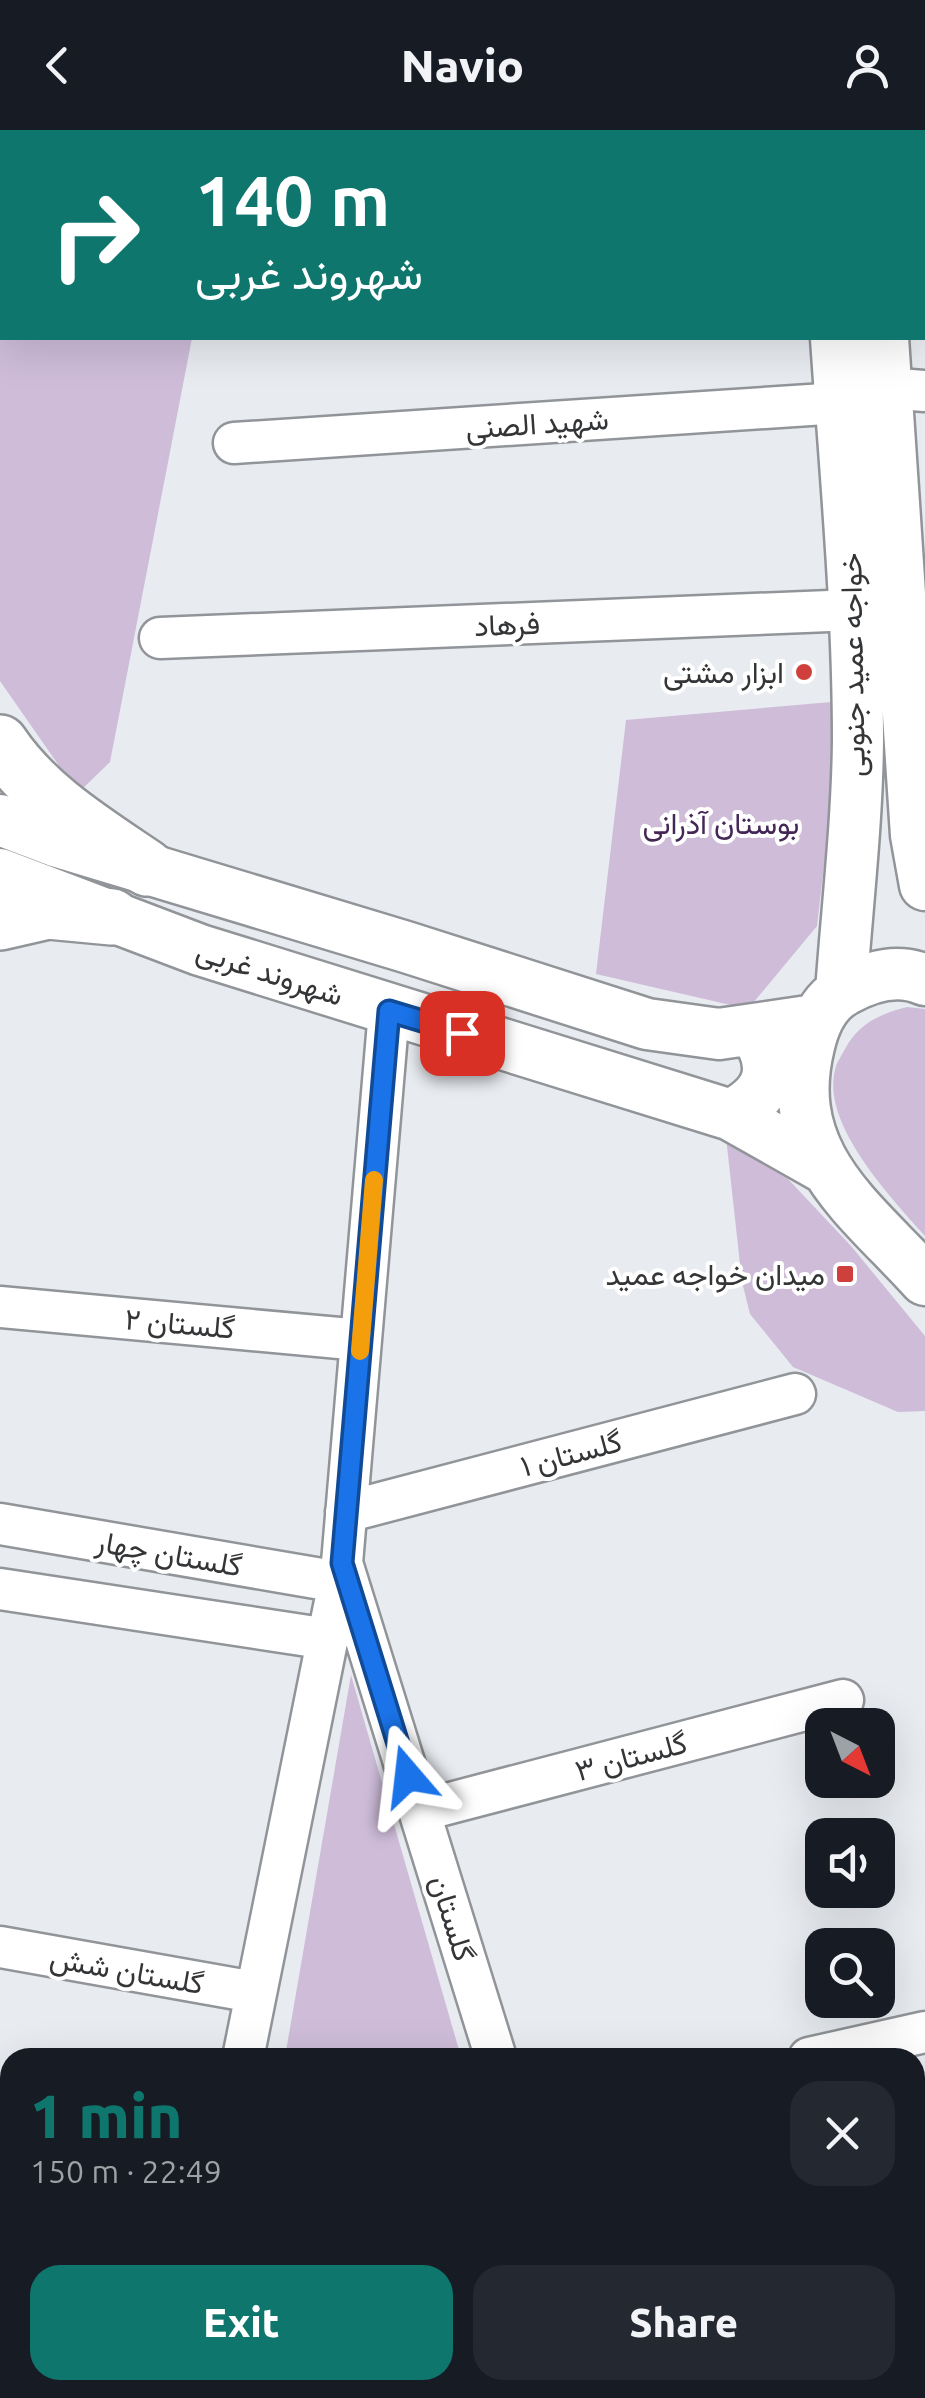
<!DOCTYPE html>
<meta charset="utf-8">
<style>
:root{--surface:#171b24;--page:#242831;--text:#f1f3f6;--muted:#9ea1a6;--accent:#0f766e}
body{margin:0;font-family:Ubuntu,Vazirmatn,sans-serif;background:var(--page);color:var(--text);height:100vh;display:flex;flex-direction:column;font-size:38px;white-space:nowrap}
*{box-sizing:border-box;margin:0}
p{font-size:32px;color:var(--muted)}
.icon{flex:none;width:55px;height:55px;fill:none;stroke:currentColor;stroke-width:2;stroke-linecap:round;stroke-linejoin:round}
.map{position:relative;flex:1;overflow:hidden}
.sheet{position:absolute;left:0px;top:1918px;width:925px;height:352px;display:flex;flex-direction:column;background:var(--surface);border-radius:30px 30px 0 0;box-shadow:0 10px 40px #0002}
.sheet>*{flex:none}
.banner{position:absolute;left:0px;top:0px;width:925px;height:210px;box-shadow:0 10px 40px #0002;background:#0f766e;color:#fff;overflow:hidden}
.needle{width:65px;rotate:138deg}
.controls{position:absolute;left:805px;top:1578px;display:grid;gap:20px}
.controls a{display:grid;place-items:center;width:90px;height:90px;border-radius:20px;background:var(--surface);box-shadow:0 10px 40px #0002;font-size:50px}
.pin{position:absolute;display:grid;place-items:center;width:85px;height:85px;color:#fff;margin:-42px;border-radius:20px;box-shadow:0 5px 15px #0006}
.me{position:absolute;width:110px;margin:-55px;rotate:343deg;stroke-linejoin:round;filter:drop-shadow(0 0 8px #0008)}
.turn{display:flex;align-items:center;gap:35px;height:210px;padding:0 30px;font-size:45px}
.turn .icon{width:130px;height:130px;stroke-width:2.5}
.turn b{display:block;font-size:70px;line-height:85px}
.round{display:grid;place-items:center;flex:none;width:105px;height:105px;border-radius:30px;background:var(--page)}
.head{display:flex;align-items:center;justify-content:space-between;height:170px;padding:0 30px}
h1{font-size:60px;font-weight:800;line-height:75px;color:var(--accent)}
.primary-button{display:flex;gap:20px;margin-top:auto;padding:20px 30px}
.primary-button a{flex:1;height:115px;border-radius:30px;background:var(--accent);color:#fff;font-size:40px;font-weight:800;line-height:115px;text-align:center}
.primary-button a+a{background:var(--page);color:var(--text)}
header{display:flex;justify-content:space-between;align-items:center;height:130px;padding:0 30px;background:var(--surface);font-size:45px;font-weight:800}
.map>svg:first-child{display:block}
.green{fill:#cebcd9}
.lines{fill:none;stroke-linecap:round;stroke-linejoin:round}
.minor-casing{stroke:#919498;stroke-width:45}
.major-casing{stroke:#919498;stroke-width:55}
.highway-casing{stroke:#919498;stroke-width:60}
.minor{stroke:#fff;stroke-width:40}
.major{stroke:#fff;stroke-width:50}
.highway{stroke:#fff;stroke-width:55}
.route-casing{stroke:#114b97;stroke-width:25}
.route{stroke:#1a73e8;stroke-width:18}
.slow{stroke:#f59e0b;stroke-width:18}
.poi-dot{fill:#cf403d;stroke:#fff;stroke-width:4}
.labels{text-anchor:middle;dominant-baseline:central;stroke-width:8;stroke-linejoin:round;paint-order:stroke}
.street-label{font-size:30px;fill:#343537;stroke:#fff}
.poi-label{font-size:30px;fill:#343537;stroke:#fff;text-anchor:end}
.park-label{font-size:30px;fill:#452756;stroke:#fff}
</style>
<header><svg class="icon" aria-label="back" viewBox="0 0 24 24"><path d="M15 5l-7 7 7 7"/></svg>Navio<svg class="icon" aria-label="person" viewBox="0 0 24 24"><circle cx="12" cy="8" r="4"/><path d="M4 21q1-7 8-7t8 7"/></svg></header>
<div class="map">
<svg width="925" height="2268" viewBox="0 0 925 2268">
<rect width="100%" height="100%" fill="#e8ebf0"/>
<path class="green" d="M 0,0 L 233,0 L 2,2 L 2,208 L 192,208 L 110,632 L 78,663 L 0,551 Z
M 843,571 L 817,796 L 748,879 L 596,844 L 626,590 Z
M 907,877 L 925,879 L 925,1106 C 891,1068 821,994 835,940 C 836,933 842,925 845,919 C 859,893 880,884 907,877 Z
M 726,1007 L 788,1049 L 851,1116 L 925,1206 L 925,1281 L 898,1282 L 793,1237 L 750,1184 L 742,1152 Z
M 351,1545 L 461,1927 L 285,1927 Z"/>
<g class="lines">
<g class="minor-casing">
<path id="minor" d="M 922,19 L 925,18
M 886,258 L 925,261
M 234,313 L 840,273
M 160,508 L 854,480
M 389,881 L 342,1433 L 496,1928
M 0,1177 L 361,1210
M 346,1382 L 795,1264
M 0,1394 L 339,1452
M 0,1459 L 328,1509
M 420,1681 L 843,1570
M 0,1817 L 254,1862
M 243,1928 L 341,1442
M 809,1928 L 925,1902
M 0,2142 L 10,2143
M 857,2260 L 917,2268
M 596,2268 L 596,2260"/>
</g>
<g class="major-casing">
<path id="major" d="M 822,0 L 822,2
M 868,0 L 869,2
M 836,208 C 845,342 858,476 858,611 C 857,695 847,778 841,862
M 883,208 L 916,705 L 925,755
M 0,690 L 55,711 L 406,817 L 647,894 L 719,904 L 815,890
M 0,744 L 200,820 L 731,985 L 823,1037
M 925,850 C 898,838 870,846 845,860 C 824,871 814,894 809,916 C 782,1026 860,1078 925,1150
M 731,985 C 771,964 779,937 753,900"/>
</g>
<g class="highway-casing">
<path id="highway" d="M 0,613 C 36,667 94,702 147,738
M 0,792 L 48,781 L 112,787"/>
</g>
<use href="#minor" class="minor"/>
<use href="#major" class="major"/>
<use href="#highway" class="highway"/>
</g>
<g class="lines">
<g class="route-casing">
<path id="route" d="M 408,1646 L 342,1433 L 389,881 L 462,903"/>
</g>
<use href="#route" class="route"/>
<path class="slow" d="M 360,1221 L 374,1050"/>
</g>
<g class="poi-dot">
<circle cx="804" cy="542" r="10"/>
<rect x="835" y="1134" width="20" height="20" rx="5"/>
</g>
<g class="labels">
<g class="street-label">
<text transform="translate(537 293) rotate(-4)">شهید الصنی</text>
<text transform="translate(507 494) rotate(-2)">فرهاد</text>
<text transform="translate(852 535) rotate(-91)">خواجه عمید جنوبی</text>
<text transform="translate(270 842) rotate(18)">شهروند غربی</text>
<text transform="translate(180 1193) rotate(5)">گلستان ۲</text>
<text transform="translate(571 1323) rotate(-15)">گلستان ۱</text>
<text transform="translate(169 1423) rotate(10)">گلستان چهار</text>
<text transform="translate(631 1626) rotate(-15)">گلستان ۳</text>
<text transform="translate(453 1788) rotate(73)">گلستان</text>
<text transform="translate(127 1840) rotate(10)">گلستان شش</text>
</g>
<g class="poi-label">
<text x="784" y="542">ابزار مشتی</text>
<text x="825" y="1144">میدان خواجه عمید</text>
</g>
<g class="park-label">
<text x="721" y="693">بوستان آذرانی</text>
</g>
</g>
</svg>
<div class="controls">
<a><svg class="needle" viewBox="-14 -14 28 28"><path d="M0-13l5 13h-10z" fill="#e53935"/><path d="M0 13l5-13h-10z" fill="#9ea1a6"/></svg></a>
<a><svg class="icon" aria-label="sound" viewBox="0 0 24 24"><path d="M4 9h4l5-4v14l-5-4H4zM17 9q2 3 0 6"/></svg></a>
<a><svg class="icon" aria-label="search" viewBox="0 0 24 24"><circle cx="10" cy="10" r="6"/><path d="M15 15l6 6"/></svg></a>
</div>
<div class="pin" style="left:462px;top:903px;background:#d93025"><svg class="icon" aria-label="arrive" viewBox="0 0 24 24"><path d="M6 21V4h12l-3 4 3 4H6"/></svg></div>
<svg class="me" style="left:408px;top:1646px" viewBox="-20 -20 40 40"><path d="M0-17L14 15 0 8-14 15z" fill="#1a73e8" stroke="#fff" stroke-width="4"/></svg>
<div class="banner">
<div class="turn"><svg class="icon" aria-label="right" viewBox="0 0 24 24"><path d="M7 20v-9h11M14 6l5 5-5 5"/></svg><div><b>140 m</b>شهروند غربی</div></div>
</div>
<section class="sheet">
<div class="head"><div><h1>1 min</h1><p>150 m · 22:49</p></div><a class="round"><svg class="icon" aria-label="close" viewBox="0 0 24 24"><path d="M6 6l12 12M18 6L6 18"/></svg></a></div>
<div class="primary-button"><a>Exit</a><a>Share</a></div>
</section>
</div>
